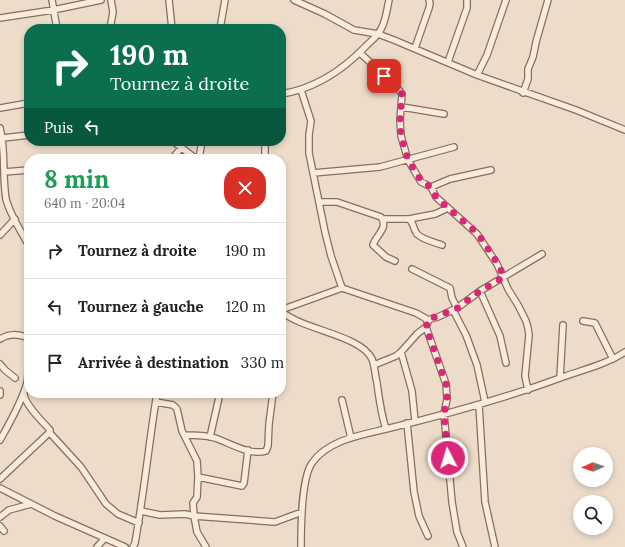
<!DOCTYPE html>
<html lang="fr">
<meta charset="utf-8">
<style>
:root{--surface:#fff;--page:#f2f2f2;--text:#202124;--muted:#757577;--line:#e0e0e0}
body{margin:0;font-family:Lora,serif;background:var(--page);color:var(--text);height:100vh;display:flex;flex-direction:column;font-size:15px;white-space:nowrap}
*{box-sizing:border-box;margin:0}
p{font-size:13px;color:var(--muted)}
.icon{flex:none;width:22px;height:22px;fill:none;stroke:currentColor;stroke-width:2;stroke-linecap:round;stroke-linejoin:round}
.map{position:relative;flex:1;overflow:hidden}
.drawer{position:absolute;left:24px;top:154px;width:262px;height:244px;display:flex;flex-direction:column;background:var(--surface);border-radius:16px;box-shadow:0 2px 6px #0003}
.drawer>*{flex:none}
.guide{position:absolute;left:24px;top:24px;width:262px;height:122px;border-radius:16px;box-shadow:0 2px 6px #0003;background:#0b6e4f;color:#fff;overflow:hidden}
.needle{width:26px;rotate:268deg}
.fabs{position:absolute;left:573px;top:447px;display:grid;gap:8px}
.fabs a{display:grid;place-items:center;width:40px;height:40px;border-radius:50%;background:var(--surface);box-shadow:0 2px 6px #0003;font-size:20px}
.pin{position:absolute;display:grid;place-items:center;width:34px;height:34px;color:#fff;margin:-17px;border-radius:8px;box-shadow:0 2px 6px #0006}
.me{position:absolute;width:44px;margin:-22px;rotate:355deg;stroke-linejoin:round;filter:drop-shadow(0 0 3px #0008)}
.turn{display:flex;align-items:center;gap:14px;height:84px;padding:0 20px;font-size:18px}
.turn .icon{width:52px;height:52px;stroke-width:2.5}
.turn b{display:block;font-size:28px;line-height:34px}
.then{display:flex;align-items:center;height:38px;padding:0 20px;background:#0003;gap:8px;font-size:15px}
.round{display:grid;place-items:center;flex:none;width:42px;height:42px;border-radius:16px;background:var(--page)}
.head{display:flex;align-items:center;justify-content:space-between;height:68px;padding:0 20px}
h1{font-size:24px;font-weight:700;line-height:30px;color:#1e9e55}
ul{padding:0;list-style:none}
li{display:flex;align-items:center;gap:12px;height:56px;padding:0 20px;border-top:1px solid var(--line)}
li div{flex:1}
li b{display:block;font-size:15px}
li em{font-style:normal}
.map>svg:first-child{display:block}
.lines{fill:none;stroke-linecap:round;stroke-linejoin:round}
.minor-casing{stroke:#886e5e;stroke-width:8}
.minor{stroke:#f7ebdc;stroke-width:5.5}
.route{stroke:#db2777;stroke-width:7;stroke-dasharray:0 12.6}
</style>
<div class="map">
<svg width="625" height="547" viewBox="0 0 625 547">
<rect width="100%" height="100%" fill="#eddcc9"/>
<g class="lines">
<g class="minor-casing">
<path id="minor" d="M 52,0 L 57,29
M 169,0 L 172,29
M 294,0 L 325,14 L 354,30 L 378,34 L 394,40 L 477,75 L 576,110 L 625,130
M 0,18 L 53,10 L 101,0
M 110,29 L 113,12 L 111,0
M 220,29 L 225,0
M 415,48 L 429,8 L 430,3 L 429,0
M 360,53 L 395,85 L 402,94 L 400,120 L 401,136 L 408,160 L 421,182 L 431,187 L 436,197 L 477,234 L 497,264 L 508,289 L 518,305 L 526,321 L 528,328 L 529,335 L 525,376 L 528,390
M 448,62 L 467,8 L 467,0
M 477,75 L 487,55 L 506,0
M 301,90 L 311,121 L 309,135 L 309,153 L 325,232 L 331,256 L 342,288
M 523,93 L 528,79 L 528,69 L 533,57 L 536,42 L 548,0
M 281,94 C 314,89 343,70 366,46 C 372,40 379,35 382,27 C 386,19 387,9 389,0
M 402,107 L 444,114
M 0,108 L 29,103
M 0,128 C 6,151 2,175 6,199 C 10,215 21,231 29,246
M 3,138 L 29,135
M 173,141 L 196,159
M 172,159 L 181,148
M 199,159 L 202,141
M 265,159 L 265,141
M 4,172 L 29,170
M 313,173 L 380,167 L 454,147
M 431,187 L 450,179 L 491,170
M 320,202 L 337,202 L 381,217 C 389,228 376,235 373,245 L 386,257 L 395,261
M 383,219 L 409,219 C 414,223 413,229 417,234 C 423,240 434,242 442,245
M 409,219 L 435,214 L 448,208
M 0,235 L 15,219
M 412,269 L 450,288 L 452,298 L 457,308 L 438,317 L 427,320
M 480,291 L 500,336 L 506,363
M 457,308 L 480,291 L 542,254
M 281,310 L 342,288 L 416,313 L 425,318 L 428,322 L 426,327 L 417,334 L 401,352 L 396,356 L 374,365
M 453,310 L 466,335 L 477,365 L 485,402
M 281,311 C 302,330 361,335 372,359 C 375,367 375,375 377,383 C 379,398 381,414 386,429 C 444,415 503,399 560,378 C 582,370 605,365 625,352
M 583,321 L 595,323 L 613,359
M 426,327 L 446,384 L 447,399 L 444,414 L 452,502 L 457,532 L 463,547
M 0,339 C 10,333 18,334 29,338
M 401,352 L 412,391 L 415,421
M 0,364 L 5,370 L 15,378
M 560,378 L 563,325
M 0,395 L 0,391
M 342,400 L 351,438
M 156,402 L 173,405 L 177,409 L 182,431 L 197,461 L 198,477 L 197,497 L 193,503 L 194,516 L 275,522 L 302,512
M 479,405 L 485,502 L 495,547
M 407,423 L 414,492 L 419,516 L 428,536
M 49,432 L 81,467 L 106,504 L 118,514 L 139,523
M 184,435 C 194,435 205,435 215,438 C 230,443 250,456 266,451 L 268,446 L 269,424 L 273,393
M 210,437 L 220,393
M 0,440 C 11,421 21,403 27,383 C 29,374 27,363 29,354
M 198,477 L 242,486 L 244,483 L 248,450
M 0,479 L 50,432 L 50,430 C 42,421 25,405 24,394
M 0,488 L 55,516 L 125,547
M 141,511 L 160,515 L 185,514 L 194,516 L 197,532 L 206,547
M 0,517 L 9,510 L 31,504
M 0,526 L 4,531
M 97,547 L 105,538
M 133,547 L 135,543 C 144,493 149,443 157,393
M 301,547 C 301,527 301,479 312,463 C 328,440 361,435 386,429"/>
</g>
<use href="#minor" class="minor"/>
</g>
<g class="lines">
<path class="route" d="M 384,76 L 402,94 L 400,120 L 401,136 L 408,160 L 422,182 L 431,187 L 436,197 L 448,208 L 478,234 L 498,264 L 504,277 L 480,291 L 456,309 L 427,320 L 427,324 L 426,327 L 446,384 L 447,399 L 444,414 L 448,458"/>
</g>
</svg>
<div class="fabs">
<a><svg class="needle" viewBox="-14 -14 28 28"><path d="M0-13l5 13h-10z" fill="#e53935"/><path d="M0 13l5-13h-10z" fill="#757577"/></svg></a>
<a><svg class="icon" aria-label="search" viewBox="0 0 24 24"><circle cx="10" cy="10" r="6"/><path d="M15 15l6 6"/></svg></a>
</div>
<div class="pin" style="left:384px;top:76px;background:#d93025"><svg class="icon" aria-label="arrive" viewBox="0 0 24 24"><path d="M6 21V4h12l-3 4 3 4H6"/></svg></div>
<svg class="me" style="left:448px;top:458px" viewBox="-20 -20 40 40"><circle r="17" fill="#db2777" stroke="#fff" stroke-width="3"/><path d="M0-11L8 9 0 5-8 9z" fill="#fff"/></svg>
<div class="guide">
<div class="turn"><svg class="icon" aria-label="right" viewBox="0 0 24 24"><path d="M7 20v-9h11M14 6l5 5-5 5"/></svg><div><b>190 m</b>Tournez à droite</div></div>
<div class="then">Puis<svg class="icon" aria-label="left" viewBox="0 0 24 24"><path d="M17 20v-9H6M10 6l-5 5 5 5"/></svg></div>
</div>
<section class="drawer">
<div class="head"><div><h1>8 min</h1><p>640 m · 20:04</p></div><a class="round" style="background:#d93025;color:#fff"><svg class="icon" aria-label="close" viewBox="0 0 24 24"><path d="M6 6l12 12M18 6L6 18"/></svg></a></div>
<ul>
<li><svg class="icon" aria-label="right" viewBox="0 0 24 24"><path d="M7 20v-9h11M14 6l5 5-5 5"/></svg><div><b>Tournez à droite</b></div><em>190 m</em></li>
<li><svg class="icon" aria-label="left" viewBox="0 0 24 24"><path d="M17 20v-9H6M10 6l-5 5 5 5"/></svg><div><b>Tournez à gauche</b></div><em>120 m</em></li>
<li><svg class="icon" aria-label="arrive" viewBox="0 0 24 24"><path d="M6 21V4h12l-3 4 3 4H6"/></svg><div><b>Arrivée à destination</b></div><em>330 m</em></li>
</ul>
</section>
</div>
